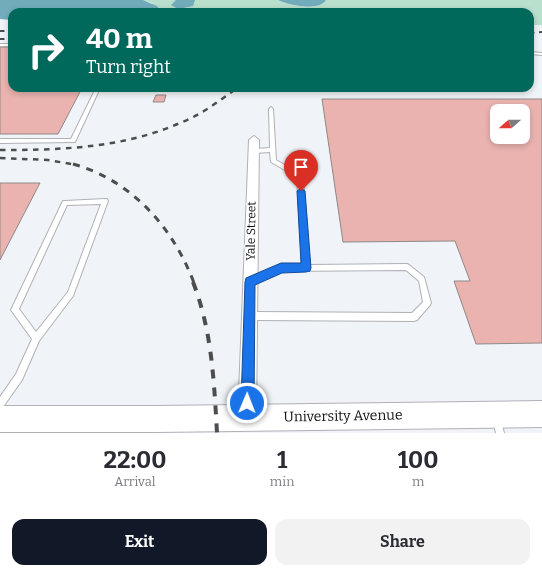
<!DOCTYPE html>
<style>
:root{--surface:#fff;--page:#f2f2f3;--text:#2b2b33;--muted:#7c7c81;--accent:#111827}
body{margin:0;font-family:Bitter,serif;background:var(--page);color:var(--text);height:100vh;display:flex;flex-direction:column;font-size:15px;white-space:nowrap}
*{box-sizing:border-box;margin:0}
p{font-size:13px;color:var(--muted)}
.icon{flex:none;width:22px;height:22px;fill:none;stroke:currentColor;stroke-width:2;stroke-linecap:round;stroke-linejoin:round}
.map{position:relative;height:433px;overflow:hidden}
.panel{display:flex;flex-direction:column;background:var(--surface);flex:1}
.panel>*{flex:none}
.guide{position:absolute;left:8px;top:8px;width:526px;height:84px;border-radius:12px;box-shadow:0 2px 6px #0003;background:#00695c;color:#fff;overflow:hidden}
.needle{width:26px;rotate:250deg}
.buttons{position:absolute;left:490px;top:104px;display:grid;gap:8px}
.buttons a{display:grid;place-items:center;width:40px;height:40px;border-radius:8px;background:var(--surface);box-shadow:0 2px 6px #0003;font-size:20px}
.pin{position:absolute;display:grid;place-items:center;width:34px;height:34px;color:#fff;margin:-41px -17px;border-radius:50% 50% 50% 0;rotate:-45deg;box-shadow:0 0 4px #0007}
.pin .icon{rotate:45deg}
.me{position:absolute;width:44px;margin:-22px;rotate:1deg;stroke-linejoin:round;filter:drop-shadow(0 0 3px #0008)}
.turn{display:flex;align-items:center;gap:14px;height:84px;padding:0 12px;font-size:18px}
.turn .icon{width:52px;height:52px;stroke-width:2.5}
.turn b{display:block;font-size:28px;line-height:34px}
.eta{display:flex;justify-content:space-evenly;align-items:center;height:68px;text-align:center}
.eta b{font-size:24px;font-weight:700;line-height:28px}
.primary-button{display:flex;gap:8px;margin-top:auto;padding:8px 12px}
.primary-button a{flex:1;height:46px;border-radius:12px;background:var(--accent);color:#fff;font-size:16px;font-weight:700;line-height:46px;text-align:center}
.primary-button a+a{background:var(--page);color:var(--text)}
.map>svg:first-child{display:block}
.green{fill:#b8e0cc}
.water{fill:#72acbb}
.building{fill:#eab3af;stroke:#8e8988;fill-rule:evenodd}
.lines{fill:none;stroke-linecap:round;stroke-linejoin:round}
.service-casing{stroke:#afb1b5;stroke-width:2}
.minor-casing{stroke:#afb1b5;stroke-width:2}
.secondary-casing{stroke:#afb1b5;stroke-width:2}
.service{fill:#fff;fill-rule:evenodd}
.minor{fill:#fff;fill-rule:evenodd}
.secondary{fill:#fff;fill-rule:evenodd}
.rail-far3{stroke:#4c4d4f;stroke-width:2;stroke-dasharray:4.5 4.5;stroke-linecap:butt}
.rail-far2{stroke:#4c4d4f;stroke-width:2.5;stroke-dasharray:5.5 5.5;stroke-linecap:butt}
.rail-far1{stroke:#4c4d4f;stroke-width:3;stroke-dasharray:7 7;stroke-linecap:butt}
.rail{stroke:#4c4d4f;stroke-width:4;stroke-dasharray:9 9;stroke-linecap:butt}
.route{fill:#1a73e8;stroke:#114b97}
.labels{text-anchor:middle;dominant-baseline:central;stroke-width:3;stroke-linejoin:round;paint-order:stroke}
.street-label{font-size:12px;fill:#0f0f11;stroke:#fff}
.near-street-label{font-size:14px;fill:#0f0f11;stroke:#fff}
</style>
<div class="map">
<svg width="542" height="433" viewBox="0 0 542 433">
<rect width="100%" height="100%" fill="#f0f3f7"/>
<path class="green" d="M 143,0 L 278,0 C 288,5 319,12 326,0 L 542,0 L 542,25 L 530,25 L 530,12 L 159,12 L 152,3 Z"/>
<path class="water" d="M 0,0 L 143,0 L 157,6 L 160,11 L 12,12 L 12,20 L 0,19 Z
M 176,0 L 195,0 L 193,6 L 178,9 L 171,5 Z
M 278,0 L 326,0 C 319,12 288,5 278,0 Z"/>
<path class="building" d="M 0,47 L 12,47 L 12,88 L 82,88 L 58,134 L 0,134 Z
M 156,95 L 166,95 L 164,102 L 153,102 Z
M 322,99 L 542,99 L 542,343 L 476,344 L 454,281 L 470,281 L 455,241 L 343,242 ZM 497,111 L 523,111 L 523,137 L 497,137 Z
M 0,183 L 40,183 L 0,260 Z"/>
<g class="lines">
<g class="service-casing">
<path id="service" d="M 0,44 L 12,44 L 12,46 L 0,46 Z
M 530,52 L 542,53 L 542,55 L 530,54 Z
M 96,88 L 100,88 L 75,142 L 0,143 L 0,139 L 71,139 Z
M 271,107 L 273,109 L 276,160 L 302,175 L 303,176 L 309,265 L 407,264 L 409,265 L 424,277 L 431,303 L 430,305 L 417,320 L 414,321 L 251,320 L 248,319 L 247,316 L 248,313 L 251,312 L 412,313 L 423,302 L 419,281 L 406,270 L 281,271 L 251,284 L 249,283 L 248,281 L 249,279 L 281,265 L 302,265 L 297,177 L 271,162 L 270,152 L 253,153 L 250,151 L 253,149 L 270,148 L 269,109 Z
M 105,199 L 107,199 L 108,201 L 73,296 L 39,341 L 22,380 L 3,407 L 0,408 L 0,397 L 16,374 L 32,339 L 11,310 L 62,203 L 63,201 L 65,201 ZM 101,204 L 68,292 L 36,332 L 19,309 L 67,205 Z
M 497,417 L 500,418 L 504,433 L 496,433 L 493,421 L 494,418 Z"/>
</g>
<g class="minor-casing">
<path id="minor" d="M 254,136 L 259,140 L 256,418 L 253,424 L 247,427 L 241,424 L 238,418 L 249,140 Z"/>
</g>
<g class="secondary-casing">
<path id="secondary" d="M 542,401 L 542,427 L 156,432 L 0,432 L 0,406 L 156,406 Z"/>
</g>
<use href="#service" class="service"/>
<use href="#minor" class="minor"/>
<use href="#secondary" class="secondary"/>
<path class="rail-far3" d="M 0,31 L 12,31
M 530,33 L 542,32
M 0,39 L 12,39"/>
<path class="rail-far2" d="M 0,150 C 62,150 123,148 180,123 C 201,115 219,101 237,88
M 0,158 L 48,160 L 77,165"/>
<path class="rail-far1" d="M 73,164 C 131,180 173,227 194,283"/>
<path class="rail" d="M 193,282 C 212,331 214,381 217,433"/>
</g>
<path class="route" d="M 301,188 L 305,191 L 311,268 L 310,271 L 306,272 L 282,273 L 255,285 L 254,403 L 252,408 L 247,409 L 243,408 L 241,403 L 245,282 L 246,278 L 281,263 L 301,263 L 297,191 Z"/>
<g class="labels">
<g class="street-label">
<text transform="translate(251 231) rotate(-89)">Yale Street</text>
</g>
<g class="near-street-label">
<text transform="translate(343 416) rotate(-1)">University Avenue</text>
</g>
</g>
</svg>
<div class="buttons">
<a><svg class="needle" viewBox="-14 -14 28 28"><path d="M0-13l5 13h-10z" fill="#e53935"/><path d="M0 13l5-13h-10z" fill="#7c7c81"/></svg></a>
</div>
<div class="pin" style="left:301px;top:191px;background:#d93025"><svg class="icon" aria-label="arrive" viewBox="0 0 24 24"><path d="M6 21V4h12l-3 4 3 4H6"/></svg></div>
<svg class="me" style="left:247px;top:403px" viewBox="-20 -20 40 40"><circle r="17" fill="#1a73e8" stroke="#fff" stroke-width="3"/><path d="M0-11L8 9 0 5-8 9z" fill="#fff"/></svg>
<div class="guide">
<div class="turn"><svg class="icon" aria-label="right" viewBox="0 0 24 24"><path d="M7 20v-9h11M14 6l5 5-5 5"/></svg><div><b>40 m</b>Turn right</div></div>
</div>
</div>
<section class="panel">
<div class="eta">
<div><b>22:00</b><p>Arrival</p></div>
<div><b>1</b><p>min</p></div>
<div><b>100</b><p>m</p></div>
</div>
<div class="primary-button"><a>Exit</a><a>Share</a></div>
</section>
